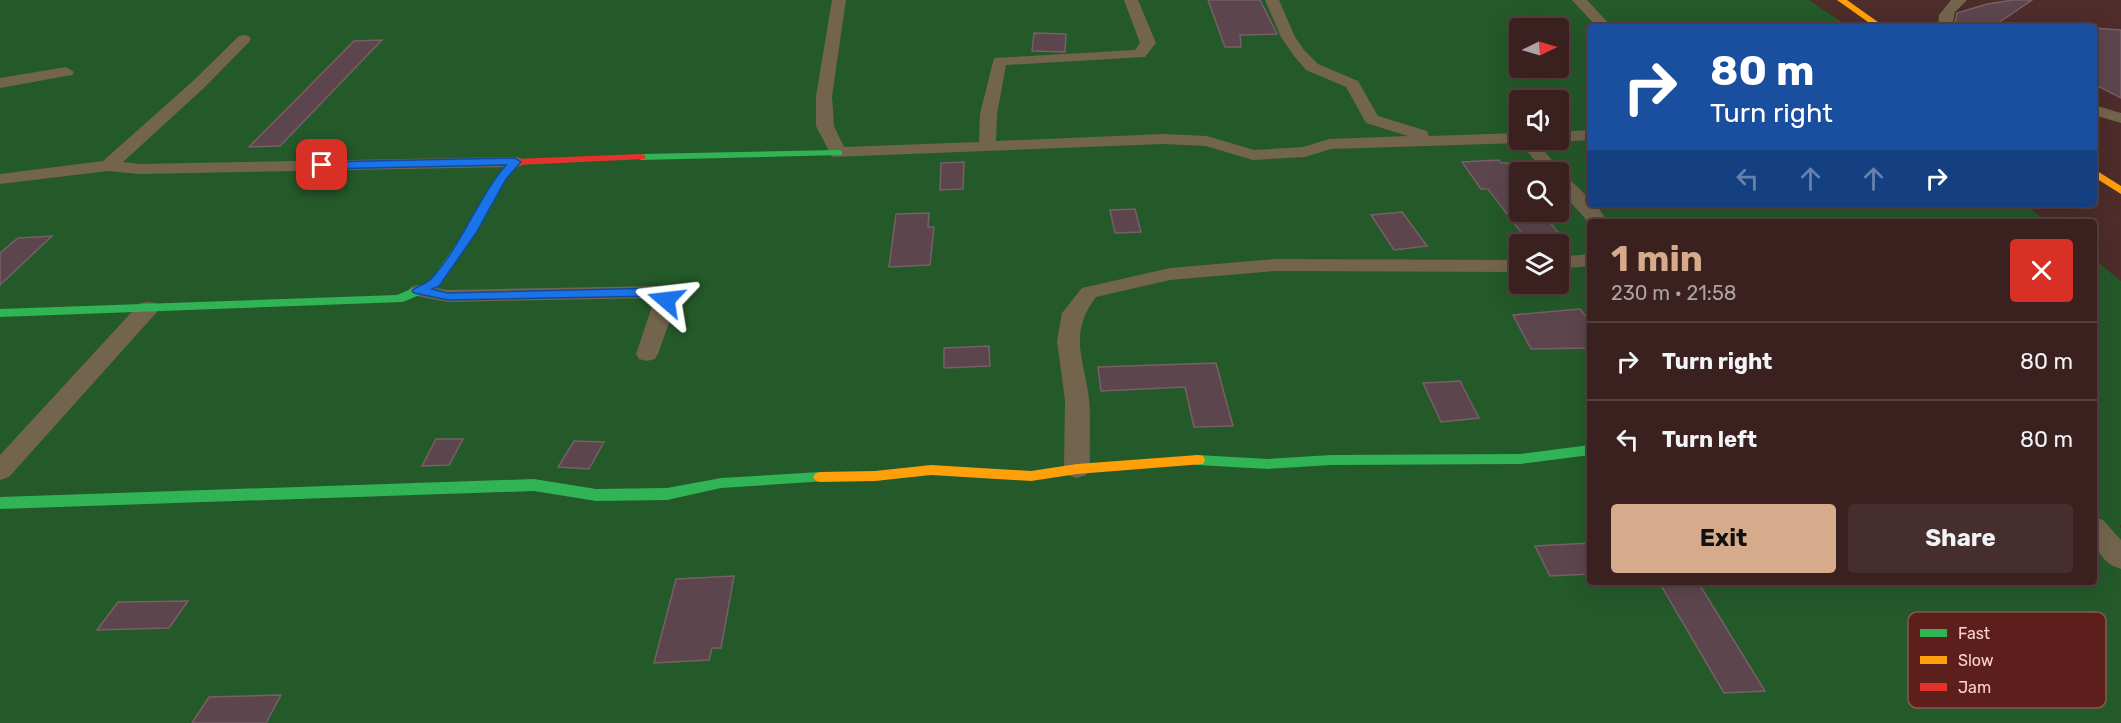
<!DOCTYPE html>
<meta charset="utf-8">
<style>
:root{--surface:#3a2120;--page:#452e2d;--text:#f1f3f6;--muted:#aba3a5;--line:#543e3e;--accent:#d6ab8b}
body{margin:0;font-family:Rubik,sans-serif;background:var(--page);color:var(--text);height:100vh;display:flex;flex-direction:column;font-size:22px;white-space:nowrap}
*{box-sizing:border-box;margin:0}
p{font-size:20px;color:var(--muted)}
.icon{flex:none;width:33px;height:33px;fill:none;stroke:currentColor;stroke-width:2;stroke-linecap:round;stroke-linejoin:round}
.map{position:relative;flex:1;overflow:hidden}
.side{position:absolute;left:1587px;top:219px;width:510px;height:366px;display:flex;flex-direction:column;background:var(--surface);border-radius:6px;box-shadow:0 6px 24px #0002,0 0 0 2px var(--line)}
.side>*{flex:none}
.top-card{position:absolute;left:1587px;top:24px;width:510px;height:183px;border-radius:6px;box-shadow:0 6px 24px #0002,0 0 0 2px var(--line);background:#1a4fa0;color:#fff;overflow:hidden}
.needle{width:39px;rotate:85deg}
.controls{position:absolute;left:1509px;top:18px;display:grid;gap:12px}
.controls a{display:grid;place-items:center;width:60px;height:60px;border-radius:6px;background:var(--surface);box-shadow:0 6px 24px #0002,0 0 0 2px var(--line);font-size:30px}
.pin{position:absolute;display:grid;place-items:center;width:51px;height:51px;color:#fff;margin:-26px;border-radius:12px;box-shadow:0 3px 9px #0006}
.me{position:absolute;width:66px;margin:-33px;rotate:287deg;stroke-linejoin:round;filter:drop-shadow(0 0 4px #0008)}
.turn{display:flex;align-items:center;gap:21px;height:126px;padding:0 24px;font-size:27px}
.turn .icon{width:78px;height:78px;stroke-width:2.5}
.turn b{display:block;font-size:42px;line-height:51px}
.lanes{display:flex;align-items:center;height:57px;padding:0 24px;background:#0003;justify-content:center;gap:30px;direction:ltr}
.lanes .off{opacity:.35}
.round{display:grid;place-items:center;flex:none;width:63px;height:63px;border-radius:6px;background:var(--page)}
.headline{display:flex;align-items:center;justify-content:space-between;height:102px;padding:0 24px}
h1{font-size:36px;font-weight:700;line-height:45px;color:var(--accent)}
.action{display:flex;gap:12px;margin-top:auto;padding:12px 24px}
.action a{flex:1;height:69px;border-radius:6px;background:var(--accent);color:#111;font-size:24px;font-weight:700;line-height:69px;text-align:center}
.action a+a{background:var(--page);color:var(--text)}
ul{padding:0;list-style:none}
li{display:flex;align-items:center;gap:18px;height:78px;padding:0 24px;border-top:2px solid var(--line)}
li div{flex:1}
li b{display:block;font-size:22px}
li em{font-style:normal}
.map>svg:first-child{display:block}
.green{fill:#24592a;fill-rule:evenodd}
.building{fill:#5d454d;stroke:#775f67;stroke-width:1.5}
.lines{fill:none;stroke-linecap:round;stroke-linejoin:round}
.street{fill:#73654d;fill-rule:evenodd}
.fast{fill:#30b455;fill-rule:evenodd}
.slow{fill:#ff9f0a;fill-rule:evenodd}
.jam{fill:#e5322d;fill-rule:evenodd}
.route{fill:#1a73e8;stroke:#114b97;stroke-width:1.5}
.key{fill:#5c1f1b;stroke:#8c5651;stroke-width:1.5}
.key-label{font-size:16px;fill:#fdd5d0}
</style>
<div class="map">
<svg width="2121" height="723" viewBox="0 0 2121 723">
<rect width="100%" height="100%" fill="#4d2c2a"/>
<path class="green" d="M 0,0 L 1809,0 L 1849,27 L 1590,27 L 1590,204 L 2024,204 L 2047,222 L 1590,222 L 1590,582 L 2094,582 L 2094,259 L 2121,281 L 2121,525 L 2119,526 L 2121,528 L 2121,723 L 0,723 ZM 1520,28 L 1558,28 L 1558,68 L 1520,68 ZM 1520,100 L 1558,100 L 1558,140 L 1520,140 ZM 1520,172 L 1558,172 L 1558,212 L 1520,212 ZM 1520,244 L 1558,244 L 1558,284 L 1520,284 Z"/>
<path class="building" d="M 1208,0 L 1260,0 L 1277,34 L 1240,35 L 1241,47 L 1225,47 Z
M 2013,0 L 2032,0 L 1992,27 L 1954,27 L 1957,13 L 1987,4 Z
M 2094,28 L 2121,30 L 2121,98 L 2094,84 Z
M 1034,33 L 1066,34 L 1065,52 L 1032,51 Z
M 382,40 L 280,146 L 249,147 L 354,41 Z
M 1499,160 L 1501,163 L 1507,163 L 1513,170 L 1520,170 L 1520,216 L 1544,215 L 1565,241 L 1530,244 L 1488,189 L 1481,189 L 1462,162 Z
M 964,162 L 963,189 L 940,190 L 941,163 Z
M 1135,209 L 1141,232 L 1115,233 L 1110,210 Z
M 1402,212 L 1427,246 L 1394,250 L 1371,215 Z
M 929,213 L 928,227 L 934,227 L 930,265 L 889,267 L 896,214 Z
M 52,236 L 0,285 L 0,253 L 18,238 Z
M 1580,309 L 1590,322 L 1590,348 L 1531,349 L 1513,315 Z
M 989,346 L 990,366 L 944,368 L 944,348 Z
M 1216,363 L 1233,426 L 1194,427 L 1185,387 L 1101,391 L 1098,367 Z
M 1460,381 L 1479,418 L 1441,422 L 1423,383 Z
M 436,439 L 463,439 L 449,465 L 422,466 Z
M 574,441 L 604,442 L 589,469 L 558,467 Z
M 1590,543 L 1590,574 L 1550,576 L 1535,546 Z
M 734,576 L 721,648 L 712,648 L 709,660 L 654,663 L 676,579 Z
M 1659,582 L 1698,582 L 1765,691 L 1724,693 Z
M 188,601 L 169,628 L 97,630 L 118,602 Z
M 281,695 L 266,723 L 192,723 L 209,697 Z"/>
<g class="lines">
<path class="street" d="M 832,0 L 846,0 L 832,96 L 834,126 L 844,147 L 979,142 L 980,114 L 994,58 L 1135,50 L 1140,43 L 1124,0 L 1138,0 L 1156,43 L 1145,57 L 1006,65 L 997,114 L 996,141 L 1163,134 L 1207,136 L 1254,150 L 1303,147 L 1329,139 L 1408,136 L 1366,123 L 1346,87 L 1306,70 L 1294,56 L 1281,37 L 1265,0 L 1279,0 L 1295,37 L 1304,50 L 1318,64 L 1358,81 L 1378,116 L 1427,131 L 1429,136 L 1520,133 L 1520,140 L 1535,140 L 1563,173 L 1590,199 L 1590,204 L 1597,206 L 1608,222 L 1590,222 L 1590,224 L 1558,188 L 1558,172 L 1545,172 L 1520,143 L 1331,149 L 1305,157 L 1253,160 L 1206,146 L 1163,144 L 832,157 L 816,126 L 816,96 Z
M 1572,0 L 1587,0 L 1612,27 L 1597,27 Z
M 1951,0 L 1967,0 L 1955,12 L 1952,27 L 1938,27 L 1939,15 Z
M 244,35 L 249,36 L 251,39 L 249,42 L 205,87 L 123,162 L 140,164 L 515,157 L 521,158 L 524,162 L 521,166 L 515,167 L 140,174 L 108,171 L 0,184 L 0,174 L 103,161 L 193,81 L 239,36 Z
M 66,67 L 74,72 L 72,75 L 0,88 L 0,78 Z
M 2094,105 L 2121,113 L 2121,123 L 2094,115 Z
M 1590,130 L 1590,140 L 1558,142 L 1551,140 L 1558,140 L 1558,132 Z
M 1590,254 L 1590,266 L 1558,269 L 1558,257 Z
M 1275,259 L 1520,260 L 1520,272 L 1275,271 L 1170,280 L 1096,297 C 1068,334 1084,358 1089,399 C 1091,422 1089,446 1090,469 L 1086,475 L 1077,478 L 1068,475 L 1064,469 L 1065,400 L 1057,341 L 1062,313 L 1082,288 L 1170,268 Z
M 418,285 L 448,290 L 660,286 L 671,289 L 677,300 L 658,354 L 655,359 L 647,361 L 639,359 L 636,354 L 655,298 L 448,302 L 411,295 L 408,291 L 411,287 Z
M 148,302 L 156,303 L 159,308 L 156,313 L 9,477 L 0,480 L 0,455 L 140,303 Z
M 2094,517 L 2103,520 L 2121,540 L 2121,569 C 2095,561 2094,540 2094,517 Z"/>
<path class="fast" d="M 838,150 L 842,151 L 842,155 L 641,160 L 636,157 L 641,154 Z
M 504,171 L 509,174 L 476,233 L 438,287 L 403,302 L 0,317 L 0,309 L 397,295 L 430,281 L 464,233 L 499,174 Z
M 1590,445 L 1590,455 L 1521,464 L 1331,465 L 1268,469 L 1198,465 L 1193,464 L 1191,460 L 1193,456 L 1198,455 L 1268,459 L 1331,455 L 1521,454 Z
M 821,472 L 826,473 L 829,477 L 826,481 L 721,488 L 667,500 L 596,501 L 534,491 L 0,509 L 0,497 L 534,479 L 596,489 L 667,488 L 721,478 Z"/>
<path class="slow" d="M 1837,0 L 1847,0 L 1885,27 L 1875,27 Z
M 2094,169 L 2121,186 L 2121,194 L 2094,177 Z
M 1198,455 L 1203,456 L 1205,460 L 1203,464 L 1077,474 L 1031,481 L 931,475 L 875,481 L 821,482 L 816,481 L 813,477 L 816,473 L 821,472 L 875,471 L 931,465 L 1031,471 L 1077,464 Z"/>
<path class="jam" d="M 641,154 L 645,155 L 645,159 L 518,165 L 508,176 L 504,177 L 499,174 L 511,160 L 515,159 Z"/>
</g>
<path class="route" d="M 515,158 L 521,162 L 506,179 L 476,233 L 439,286 L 432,289 L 448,293 L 660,288 L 668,291 L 672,300 L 670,303 L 661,303 L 658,296 L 448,300 L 414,293 L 412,291 C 417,285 426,285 431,279 C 462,245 477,199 506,165 L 322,169 L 317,165 L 322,162 Z"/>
<rect x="1908" y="612" width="198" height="96" rx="9" class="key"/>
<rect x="1920" y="629" width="27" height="8" fill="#30b455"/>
<rect x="1920" y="656" width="27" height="8" fill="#ff9f0a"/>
<rect x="1920" y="683" width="27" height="8" fill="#e5322d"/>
<g class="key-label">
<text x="1958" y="639">Fast</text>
<text x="1958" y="666">Slow</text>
<text x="1958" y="693">Jam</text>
</g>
</svg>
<div class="controls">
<a><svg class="needle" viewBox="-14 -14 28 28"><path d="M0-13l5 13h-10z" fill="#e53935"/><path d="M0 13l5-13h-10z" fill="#aba3a5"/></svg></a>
<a><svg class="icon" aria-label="sound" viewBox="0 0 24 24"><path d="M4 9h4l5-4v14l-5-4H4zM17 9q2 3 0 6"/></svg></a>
<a><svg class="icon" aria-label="search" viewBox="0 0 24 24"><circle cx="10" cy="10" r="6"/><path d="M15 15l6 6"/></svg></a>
<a><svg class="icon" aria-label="layers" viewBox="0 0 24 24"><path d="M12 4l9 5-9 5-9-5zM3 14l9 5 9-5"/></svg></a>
</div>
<div class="pin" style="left:322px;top:165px;background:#d93025"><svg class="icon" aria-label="arrive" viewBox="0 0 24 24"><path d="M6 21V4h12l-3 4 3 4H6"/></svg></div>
<svg class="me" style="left:666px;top:300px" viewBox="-20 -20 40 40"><path d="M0-17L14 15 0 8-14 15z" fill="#1a73e8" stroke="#fff" stroke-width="4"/></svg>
<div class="top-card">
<div class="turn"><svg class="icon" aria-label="right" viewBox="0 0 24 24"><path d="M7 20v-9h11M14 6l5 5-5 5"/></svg><div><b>80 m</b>Turn right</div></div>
<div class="lanes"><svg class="icon off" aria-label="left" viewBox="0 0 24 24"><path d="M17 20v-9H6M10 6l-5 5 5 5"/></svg><svg class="icon off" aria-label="ahead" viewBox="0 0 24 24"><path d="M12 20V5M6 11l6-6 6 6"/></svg><svg class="icon off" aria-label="ahead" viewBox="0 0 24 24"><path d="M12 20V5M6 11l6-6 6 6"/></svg><svg class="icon" aria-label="right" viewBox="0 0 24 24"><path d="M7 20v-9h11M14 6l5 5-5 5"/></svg></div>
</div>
<section class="side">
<div class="headline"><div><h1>1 min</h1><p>230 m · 21:58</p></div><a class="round" style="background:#d93025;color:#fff"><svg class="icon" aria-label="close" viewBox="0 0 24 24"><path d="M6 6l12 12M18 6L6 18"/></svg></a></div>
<ul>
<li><svg class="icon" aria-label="right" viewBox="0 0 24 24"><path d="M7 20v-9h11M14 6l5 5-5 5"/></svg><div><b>Turn right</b></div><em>80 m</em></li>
<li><svg class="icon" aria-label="left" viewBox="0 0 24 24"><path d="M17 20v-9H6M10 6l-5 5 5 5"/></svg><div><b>Turn left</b></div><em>80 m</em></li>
</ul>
<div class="action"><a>Exit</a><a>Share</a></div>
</section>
</div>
